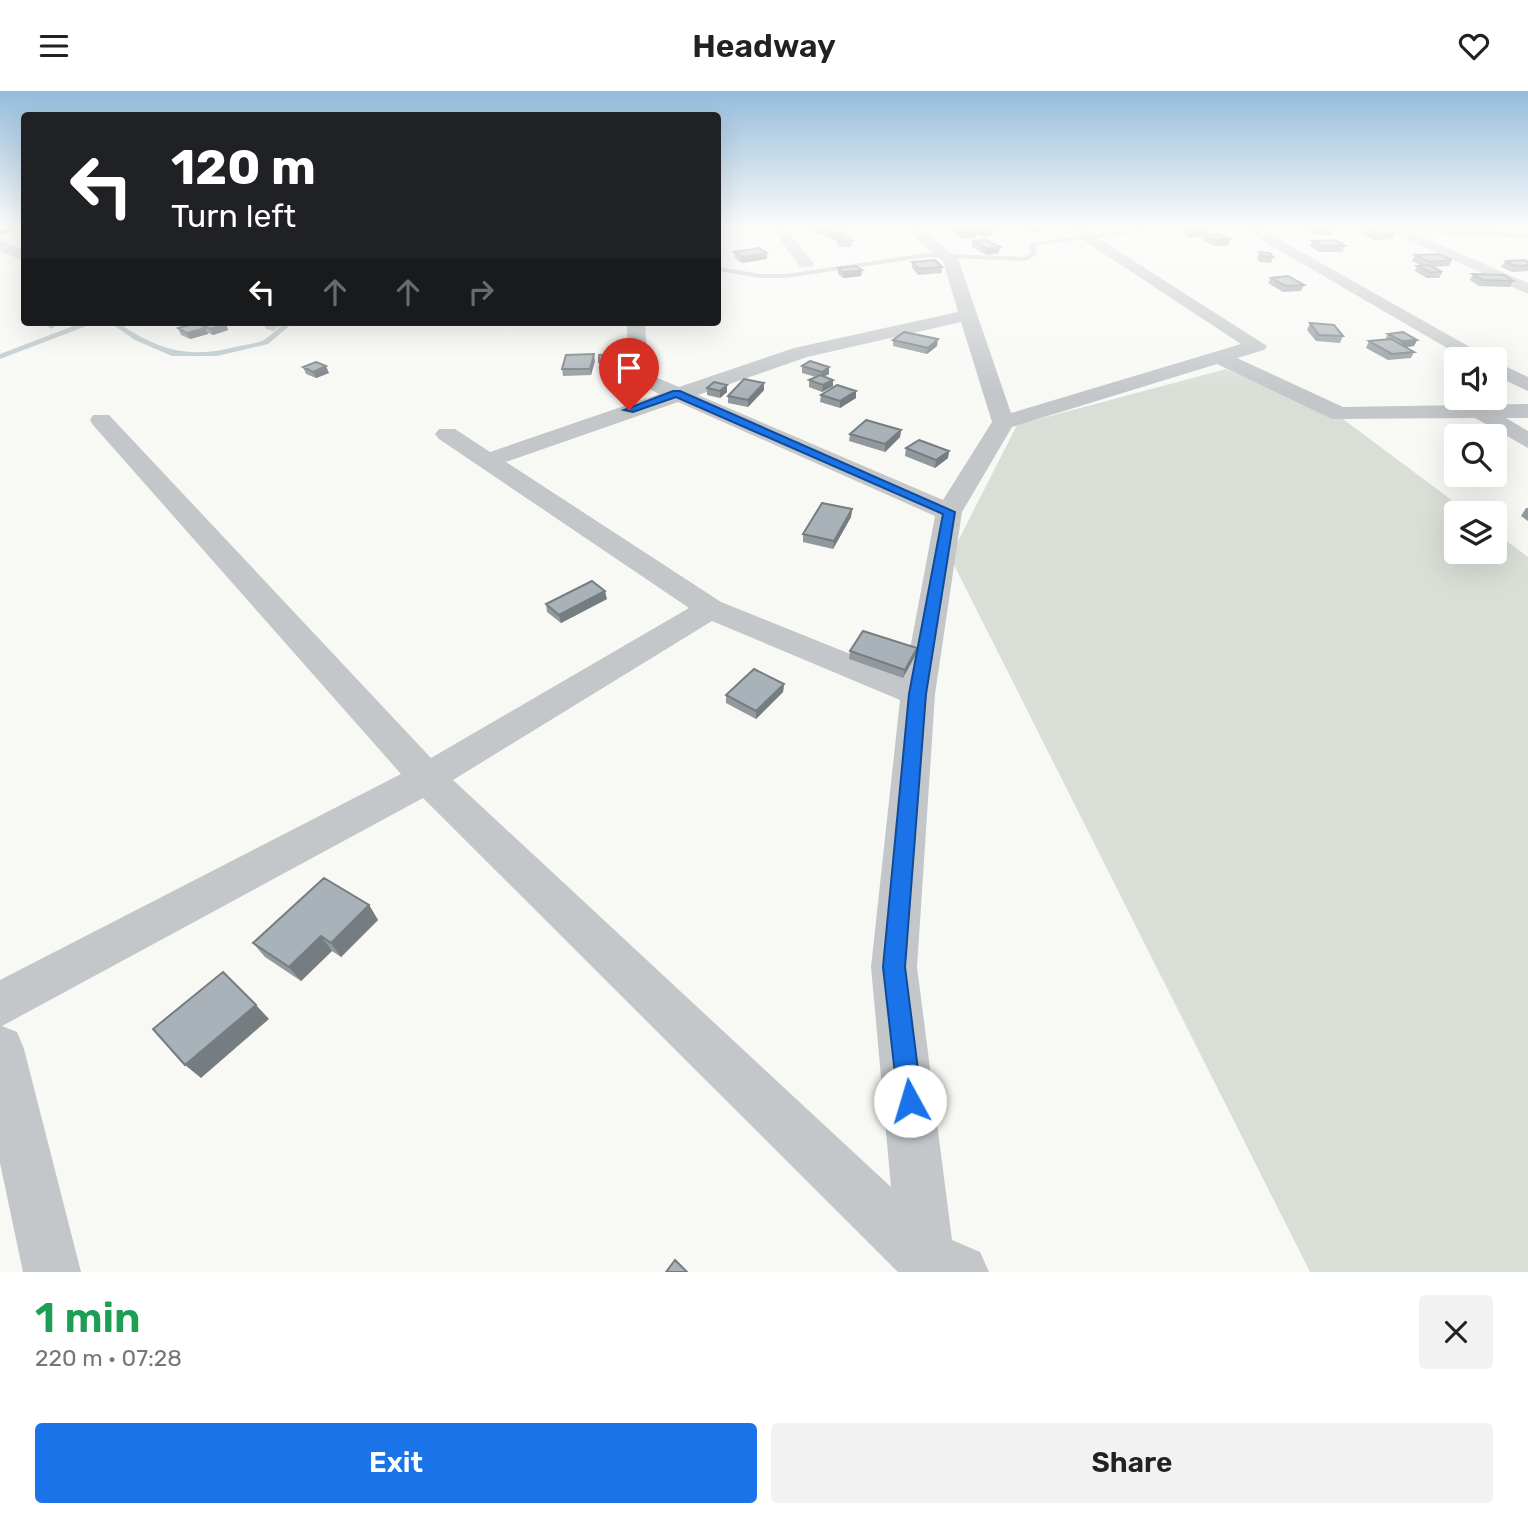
<!DOCTYPE html>
<meta charset="utf-8">
<style>
:root{--surface:#fff;--page:#f2f2f2;--text:#222;--muted:#767676;--accent:#1a73e8}
body{margin:0;font-family:Rubik,sans-serif;background:var(--page);color:var(--text);height:100vh;display:flex;flex-direction:column;font-size:26px;white-space:nowrap}
*{box-sizing:border-box;margin:0}
p{font-size:23px;color:var(--muted)}
.icon{flex:none;width:38px;height:38px;fill:none;stroke:currentColor;stroke-width:2;stroke-linecap:round;stroke-linejoin:round}
.map{position:relative;height:1181px;overflow:hidden}
.sheet{display:flex;flex-direction:column;background:var(--surface);flex:1}
.sheet>*{flex:none}
.guide{position:absolute;left:21px;top:21px;width:700px;height:214px;border-radius:7px;box-shadow:0 7px 28px #0002;background:#202124;color:#fff;overflow:hidden}
.controls{position:absolute;left:1444px;top:256px;display:grid;gap:14px}
.controls a{display:grid;place-items:center;width:63px;height:63px;border-radius:7px;background:var(--surface);box-shadow:0 7px 28px #0002;font-size:35px}
.pin{position:absolute;display:grid;place-items:center;width:60px;height:60px;color:#fff;margin:-72px -30px;border-radius:50% 50% 50% 0;rotate:-45deg;box-shadow:0 0 7px #0007}
.pin .icon{rotate:45deg}
.me{position:absolute;width:77px;margin:-38px;rotate:354deg;stroke-linejoin:round;filter:drop-shadow(0 0 5px #0008)}
.turn{display:flex;align-items:center;gap:24px;height:147px;padding:0 35px;font-size:32px}
.turn .icon{width:91px;height:91px;stroke-width:2.5}
.turn b{display:block;font-size:49px;line-height:60px}
.lanes{display:flex;align-items:center;height:66px;padding:0 35px;background:#0003;justify-content:center;gap:35px;direction:ltr}
.lanes .off{opacity:.35}
.round{display:grid;place-items:center;flex:none;width:74px;height:74px;border-radius:7px;background:var(--page)}
.headline{display:flex;align-items:center;justify-content:space-between;height:119px;padding:0 35px}
h1{font-size:42px;font-weight:600;line-height:52px;color:#1e9e55}
.cta{display:flex;gap:14px;margin-top:auto;padding:14px 35px}
.cta a{flex:1;height:80px;border-radius:7px;background:var(--accent);color:#fff;font-size:28px;font-weight:600;line-height:80px;text-align:center}
.cta a+a{background:var(--page);color:var(--text)}
header{display:flex;justify-content:space-between;align-items:center;height:91px;padding:0 35px;background:var(--surface);font-size:32px;font-weight:600}
.map>svg:first-child{display:block}
.green{fill:#d9dfd6}
.lines{fill:none;stroke-linecap:round;stroke-linejoin:round}
.stream{fill:#b9c7ca;fill-rule:evenodd}
.minor{fill:#c3c7ca;fill-rule:evenodd}
.wall{fill:#91999e}
.shaded-wall{fill:#767d81}
.building{fill:#a9b2b8;stroke:#767d81;stroke-width:2}
.route{fill:#1a73e8;stroke:#114b97;stroke-width:2}
</style>
<header><svg class="icon" aria-label="menu" viewBox="0 0 24 24"><path d="M4 6h16M4 12h16M4 18h16"/></svg>Headway<svg class="icon" aria-label="heart" viewBox="0 0 24 24"><path d="M12 20l-8-8c-3-5 5-10 8-4 3-6 11-1 8 4z"/></svg></header>
<div class="map">
<svg width="1528" height="1181" viewBox="0 0 1528 1181">
<rect width="100%" height="100%" fill="#f8f8f5"/>
<path class="green" d="M 1226,278 L 1343,328 L 1469,422 L 1456,422 L 1456,460 L 1494,460 L 1495,441 L 1528,466 L 1528,1181 L 1310,1181 L 950,466 L 1017,334 Z"/>
<g class="lines">
<path class="stream" d="M 1153,137 L 1169,137 L 1037,154 L 1035,156 L 1037,163 L 1026,170 L 928,166 L 786,187 L 761,187 L 718,180 L 718,176 L 761,183 L 786,183 L 928,162 L 1025,166 L 1031,162 L 1029,155 L 1035,151 Z
M 84,231 L 134,231 L 120,233 C 158,259 189,268 235,256 C 243,254 254,253 262,250 C 274,244 280,231 294,231 L 268,253 L 217,265 L 172,265 L 135,249 L 112,233 L 89,234 L 0,268 L 0,263 Z"/>
<path class="minor" d="M 772,137 L 786,137 L 814,173 L 812,176 L 800,176 Z
M 904,137 L 920,137 L 958,168 L 1011,322 L 1241,253 L 1065,137 L 1082,137 L 1267,255 L 1264,259 L 1237,267 L 1343,316 L 1528,313 L 1528,327 L 1506,327 L 1528,340 L 1528,357 L 1475,327 L 1332,328 L 1217,273 L 1012,336 L 962,421 L 935,603 L 917,876 L 952,1149 L 980,1161 L 989,1181 L 898,1181 L 423,707 L 2,935 L 17,941 L 24,958 L 81,1181 L 23,1181 L 0,1072 L 0,889 L 401,683 L 93,334 L 90,329 L 93,324 L 109,324 L 431,667 L 689,517 L 439,348 L 435,343 L 439,338 L 455,338 L 490,361 L 659,303 L 628,286 L 627,231 L 645,231 L 648,283 L 679,296 L 794,257 L 958,221 L 943,170 ZM 961,231 L 992,331 L 943,409 L 698,304 L 807,266 ZM 678,311 L 935,425 L 905,585 L 721,511 L 506,371 ZM 712,530 L 900,609 L 871,876 L 891,1096 L 453,689 Z
M 1241,137 L 1259,137 L 1491,268 L 1466,268 Z
M 1383,137 L 1528,139 L 1528,147 L 1413,142 L 1528,192 L 1528,203 Z
M 0,149 L 24,159 L 24,170 L 0,160 Z
M 42,231 L 60,231 L 60,232 L 51,238 Z
M 262,231 L 280,231 L 282,234 L 273,240 L 266,238 Z
M 1494,270 L 1528,286 L 1528,300 L 1494,284 Z"/>
</g>
<path class="wall" d="M 809,137 L 841,137 L 845,147 L 852,150 L 851,156 L 839,156 L 837,153 L 837,148 L 833,149 L 823,143 L 823,142 L 818,143 Z
M 952,137 L 991,137 L 994,139 L 993,144 L 982,145 L 977,142 L 976,146 L 961,147 L 952,140 Z
M 1026,137 L 1043,137 L 1042,141 L 1030,141 Z
M 1182,137 L 1205,137 L 1210,139 L 1209,144 L 1230,148 L 1228,154 L 1215,155 L 1202,149 L 1204,145 L 1189,146 L 1181,142 Z
M 1305,137 L 1345,137 L 1344,139 L 1334,139 L 1332,144 L 1315,144 Z
M 1365,138 L 1395,142 L 1393,148 L 1374,149 L 1362,144 Z
M 973,150 L 999,162 L 987,164 L 972,156 Z
M 1312,150 L 1345,155 L 1342,161 L 1319,161 L 1310,155 Z
M 734,161 L 767,162 L 767,168 L 742,172 L 735,167 Z
M 1259,161 L 1273,166 L 1271,172 L 1260,171 L 1257,167 Z
M 1415,164 L 1452,169 L 1449,175 L 1432,176 L 1442,181 L 1439,187 L 1427,187 L 1415,180 L 1417,175 L 1422,175 L 1412,170 Z
M 1505,170 L 1528,171 L 1528,180 L 1512,181 L 1501,176 Z
M 912,171 L 942,176 L 942,182 L 918,184 L 912,177 Z
M 838,177 L 862,179 L 861,185 L 843,187 L 838,183 Z
M 1473,183 L 1513,190 L 1510,196 L 1479,195 L 1470,189 Z
M 1271,187 L 1304,194 L 1301,200 L 1283,201 L 1268,192 Z
M 1310,232 L 1343,245 L 1340,252 L 1316,250 L 1307,239 Z
M 226,233 L 228,239 L 213,244 L 208,242 L 208,243 L 190,248 L 181,244 L 178,237 L 205,236 Z
M 1388,243 L 1417,249 L 1414,255 L 1406,256 L 1414,261 L 1411,267 L 1388,269 L 1366,257 L 1369,250 L 1385,249 Z
M 893,249 L 937,255 L 927,263 L 893,255 Z
M 622,269 L 622,276 L 600,277 L 599,271 Z
M 595,270 L 591,284 L 563,285 L 562,278 Z
M 802,275 L 829,276 L 829,283 L 824,285 L 833,295 L 822,301 L 809,296 L 809,289 L 816,286 L 802,282 Z
M 303,276 L 329,282 L 316,287 L 306,283 Z
M 707,297 L 727,301 L 720,307 L 707,304 Z
M 764,299 L 748,316 L 728,312 L 728,305 Z
M 821,304 L 856,307 L 840,317 L 820,311 Z
M 901,339 L 900,346 L 885,361 L 849,350 L 850,343 Z
M 906,357 L 949,360 L 948,367 L 935,377 L 905,365 Z
M 1526,417 L 1528,417 L 1528,430 L 1521,425 Z
M 852,418 L 851,426 L 833,458 L 803,451 L 803,443 Z
M 607,508 L 561,532 L 547,521 L 546,513 Z
M 917,557 L 915,565 L 903,587 L 849,568 L 850,560 Z
M 784,593 L 783,601 L 756,628 L 726,612 L 726,604 Z
M 369,814 L 378,829 L 341,866 L 332,860 L 301,890 L 265,866 L 253,852 Z"/>
<path class="shaded-wall" d="M 4,137 L 11,137 L 13,141 L 0,144 L 0,138 Z
M 818,137 L 841,137 L 841,139 L 824,138 L 823,142 L 818,143 Z
M 994,139 L 993,144 L 982,145 L 983,140 Z
M 1210,139 L 1208,145 L 1204,144 L 1204,145 L 1189,146 L 1191,141 Z
M 977,140 L 976,146 L 961,147 L 961,141 Z
M 846,142 L 845,147 L 833,149 L 833,143 Z
M 1230,148 L 1228,154 L 1215,155 L 1217,150 Z
M 1000,156 L 999,162 L 987,164 L 988,158 Z
M 767,162 L 767,168 L 742,172 L 742,166 Z
M 862,179 L 861,185 L 843,187 L 843,181 Z
M 226,233 L 228,239 L 213,244 L 210,238 Z
M 205,237 L 208,243 L 190,248 L 187,242 Z
M 938,248 L 937,255 L 927,263 L 928,257 Z
M 1417,249 L 1414,255 L 1398,257 L 1402,250 Z
M 594,263 L 595,270 L 591,284 L 590,278 Z
M 326,275 L 329,282 L 316,287 L 313,281 Z
M 829,276 L 829,283 L 821,287 L 822,281 Z
M 833,289 L 833,295 L 822,301 L 823,294 Z
M 764,292 L 764,299 L 748,316 L 748,309 Z
M 727,294 L 727,301 L 720,307 L 720,300 Z
M 856,300 L 856,307 L 840,317 L 840,310 Z
M 901,339 L 900,346 L 885,361 L 885,353 Z
M 949,360 L 948,367 L 935,377 L 936,369 Z
M 852,418 L 851,426 L 833,458 L 834,450 Z
M 605,500 L 607,508 L 561,532 L 559,524 Z
M 917,557 L 915,565 L 903,587 L 905,579 Z
M 784,593 L 783,601 L 756,628 L 756,620 Z
M 369,814 L 378,829 L 341,866 L 331,852 Z
M 321,845 L 332,860 L 301,890 L 289,876 Z
M 256,914 L 269,928 L 201,987 L 185,974 Z"/>
<path class="building" d="M 830,137 L 838,137 L 846,142 L 833,143 L 824,138 Z
M 956,137 L 973,137 L 977,140 L 961,141 Z
M 979,137 L 991,137 L 994,139 L 983,140 Z
M 1183,137 L 1205,137 L 1210,139 L 1191,141 Z
M 1315,137 L 1332,137 L 1334,139 L 1317,138 Z
M 1384,137 L 1395,142 L 1377,143 L 1365,138 Z
M 1217,143 L 1230,148 L 1217,150 L 1204,144 Z
M 849,146 L 852,150 L 840,151 L 837,147 Z
M 986,149 L 1000,156 L 988,158 L 973,150 Z
M 1335,149 L 1345,155 L 1322,155 L 1312,150 Z
M 759,157 L 767,162 L 742,166 L 734,161 Z
M 1259,161 L 1270,162 L 1273,166 L 1262,165 Z
M 1438,163 L 1452,169 L 1429,171 L 1415,164 Z
M 935,169 L 942,176 L 919,178 L 912,171 Z
M 1525,169 L 1528,171 L 1528,174 L 1516,175 L 1505,170 Z
M 1429,174 L 1442,181 L 1430,181 L 1417,175 Z
M 856,175 L 862,179 L 843,181 L 838,177 Z
M 1473,183 L 1504,184 L 1513,190 L 1483,189 Z
M 1288,185 L 1304,194 L 1286,195 L 1271,187 Z
M 218,231 L 222,231 L 226,233 L 210,238 L 204,235 Z
M 197,232 L 205,237 L 187,242 L 178,237 Z
M 1310,232 L 1334,234 L 1343,245 L 1319,244 Z
M 904,241 L 938,248 L 928,257 L 893,249 Z
M 1403,241 L 1417,249 L 1402,250 L 1388,243 Z
M 1391,248 L 1414,261 L 1392,263 L 1369,250 Z
M 594,263 L 590,278 L 562,278 L 566,264 Z
M 621,263 L 621,270 L 599,271 L 599,264 Z
M 810,270 L 829,276 L 822,281 L 802,275 Z
M 316,271 L 326,275 L 313,281 L 303,276 Z
M 820,284 L 833,289 L 823,294 L 809,289 Z
M 744,288 L 764,292 L 748,309 L 728,305 Z
M 714,291 L 727,294 L 720,300 L 707,297 Z
M 837,294 L 856,300 L 840,310 L 821,304 Z
M 866,329 L 901,339 L 885,353 L 850,343 Z
M 919,349 L 949,360 L 936,369 L 906,357 Z
M 822,412 L 852,418 L 834,450 L 803,443 Z
M 592,490 L 605,500 L 559,524 L 546,513 Z
M 863,540 L 917,557 L 905,579 L 850,560 Z
M 754,578 L 784,593 L 756,620 L 726,604 Z
M 324,787 L 369,814 L 331,852 L 321,845 L 289,876 L 253,852 Z
M 223,881 L 256,914 L 185,974 L 153,938 Z
M 675,1169 L 687,1181 L 666,1181 Z"/>
<linearGradient id="sky" x2="0" y2="1"><stop stop-color="#95bcdc"/><stop offset="0.45" stop-color="#fcfcfa"/><stop offset="1" stop-color="#fcfcfa" stop-opacity="0"/></linearGradient>
<rect width="1528" height="302" fill="url(#sky)"/>
<path class="route" d="M 673,300 L 680,300 L 955,421 L 926,603 L 905,876 L 922,1010 L 918,1018 L 910,1022 L 901,1018 L 898,1010 L 883,876 L 909,603 L 943,423 L 676,306 L 633,321 L 624,319 Z"/>
</svg>
<div class="controls">
<a><svg class="icon" aria-label="sound" viewBox="0 0 24 24"><path d="M4 9h4l5-4v14l-5-4H4zM17 9q2 3 0 6"/></svg></a>
<a><svg class="icon" aria-label="search" viewBox="0 0 24 24"><circle cx="10" cy="10" r="6"/><path d="M15 15l6 6"/></svg></a>
<a><svg class="icon" aria-label="layers" viewBox="0 0 24 24"><path d="M12 4l9 5-9 5-9-5zM3 14l9 5 9-5"/></svg></a>
</div>
<div class="pin" style="left:629px;top:319px;background:#d93025"><svg class="icon" aria-label="arrive" viewBox="0 0 24 24"><path d="M6 21V4h12l-3 4 3 4H6"/></svg></div>
<svg class="me" style="left:910px;top:1010px" viewBox="-20 -20 40 40"><circle r="19" fill="#fff"/><path d="M0-13L10 11 0 6-10 11z" fill="#1a73e8"/></svg>
<div class="guide">
<div class="turn"><svg class="icon" aria-label="left" viewBox="0 0 24 24"><path d="M17 20v-9H6M10 6l-5 5 5 5"/></svg><div><b>120 m</b>Turn left</div></div>
<div class="lanes"><svg class="icon" aria-label="left" viewBox="0 0 24 24"><path d="M17 20v-9H6M10 6l-5 5 5 5"/></svg><svg class="icon off" aria-label="ahead" viewBox="0 0 24 24"><path d="M12 20V5M6 11l6-6 6 6"/></svg><svg class="icon off" aria-label="ahead" viewBox="0 0 24 24"><path d="M12 20V5M6 11l6-6 6 6"/></svg><svg class="icon off" aria-label="right" viewBox="0 0 24 24"><path d="M7 20v-9h11M14 6l5 5-5 5"/></svg></div>
</div>
</div>
<section class="sheet">
<div class="headline"><div><h1>1 min</h1><p>220 m · 07:28</p></div><a class="round"><svg class="icon" aria-label="close" viewBox="0 0 24 24"><path d="M6 6l12 12M18 6L6 18"/></svg></a></div>
<div class="cta"><a>Exit</a><a>Share</a></div>
</section>
